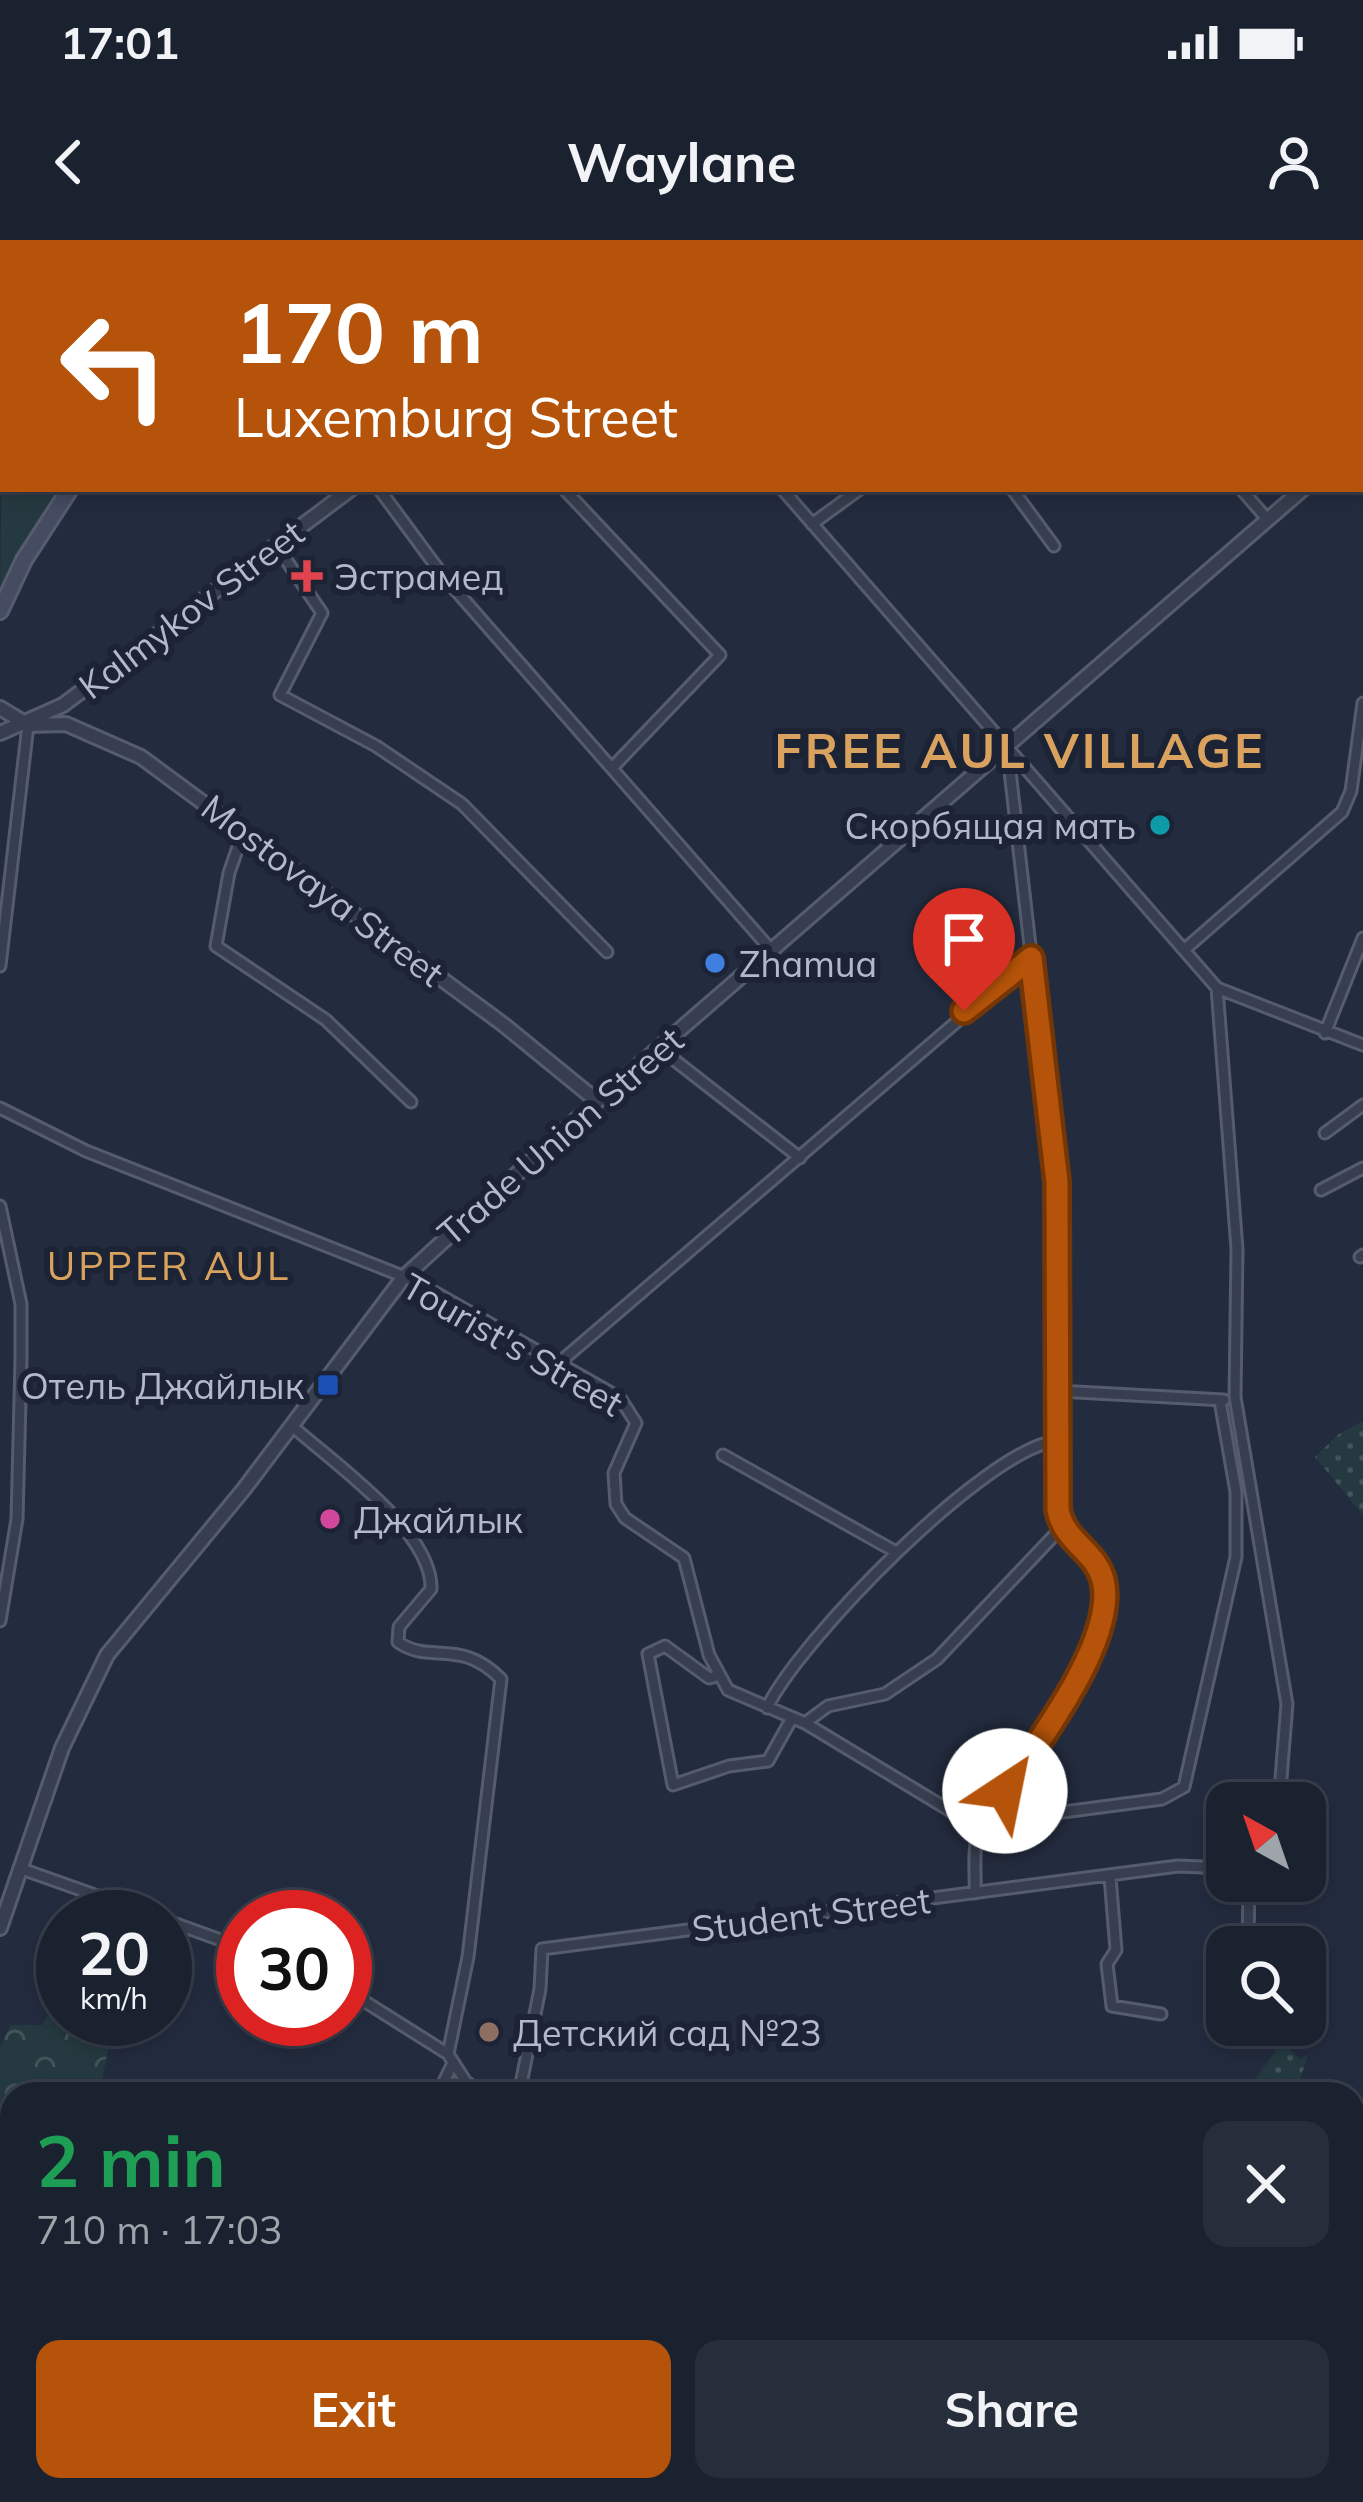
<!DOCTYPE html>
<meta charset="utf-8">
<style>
:root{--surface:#1a212f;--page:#272e3b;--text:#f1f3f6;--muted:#9fa3aa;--line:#383e4b;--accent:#b45309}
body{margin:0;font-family:Mulish,sans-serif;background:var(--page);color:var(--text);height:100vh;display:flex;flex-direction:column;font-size:45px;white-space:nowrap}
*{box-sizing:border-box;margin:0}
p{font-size:39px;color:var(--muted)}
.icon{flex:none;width:66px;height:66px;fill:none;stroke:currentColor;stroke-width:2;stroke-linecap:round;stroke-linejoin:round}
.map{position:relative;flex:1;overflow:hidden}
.sheet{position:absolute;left:0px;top:1842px;width:1365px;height:420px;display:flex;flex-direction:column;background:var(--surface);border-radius:36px 36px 0 0;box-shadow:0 6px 18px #0003,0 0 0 3px var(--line)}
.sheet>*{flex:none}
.top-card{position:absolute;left:0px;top:0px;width:1365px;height:252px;box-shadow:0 6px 18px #0003,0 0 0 3px var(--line);background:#b45309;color:#fff;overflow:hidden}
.needle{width:78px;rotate:320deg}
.buttons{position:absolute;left:1206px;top:1542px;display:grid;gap:24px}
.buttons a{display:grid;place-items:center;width:120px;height:120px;border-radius:24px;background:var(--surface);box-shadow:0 6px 18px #0003,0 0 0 3px var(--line);font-size:60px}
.speed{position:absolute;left:36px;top:1650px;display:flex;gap:24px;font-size:60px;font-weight:700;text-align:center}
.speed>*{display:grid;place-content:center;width:156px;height:156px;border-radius:50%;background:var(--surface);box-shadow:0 6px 18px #0003,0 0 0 3px var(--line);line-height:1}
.speed small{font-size:30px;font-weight:400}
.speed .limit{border:18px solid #d22;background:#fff;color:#111}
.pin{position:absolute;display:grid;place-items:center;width:102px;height:102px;color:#fff;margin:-123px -51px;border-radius:50% 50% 50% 0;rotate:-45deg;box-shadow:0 0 12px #0007}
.pin .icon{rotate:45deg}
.me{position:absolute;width:132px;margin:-66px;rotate:34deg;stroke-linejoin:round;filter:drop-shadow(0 0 9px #0008)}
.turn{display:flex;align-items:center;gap:42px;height:252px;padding:0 36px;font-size:54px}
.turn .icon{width:156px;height:156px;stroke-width:2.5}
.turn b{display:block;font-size:84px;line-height:102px}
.round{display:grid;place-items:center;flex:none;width:126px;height:126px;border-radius:24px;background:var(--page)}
.summary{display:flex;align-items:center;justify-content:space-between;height:204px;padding:0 36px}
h1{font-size:72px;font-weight:700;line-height:90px;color:#1e9e55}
.primary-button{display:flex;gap:24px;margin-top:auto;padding:24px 36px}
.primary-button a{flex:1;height:138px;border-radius:24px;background:var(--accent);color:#fff;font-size:48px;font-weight:700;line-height:138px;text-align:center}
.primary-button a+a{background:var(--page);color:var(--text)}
.status{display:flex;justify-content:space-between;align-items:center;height:84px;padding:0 60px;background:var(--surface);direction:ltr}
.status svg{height:33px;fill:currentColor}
header{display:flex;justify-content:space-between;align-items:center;height:156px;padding:0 36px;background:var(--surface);font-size:54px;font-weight:700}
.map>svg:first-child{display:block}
.grass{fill:url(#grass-dots)}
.forest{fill:url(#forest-crowns)}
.green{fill:#253a40}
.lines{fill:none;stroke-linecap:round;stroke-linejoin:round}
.minor-casing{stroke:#555c6d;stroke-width:15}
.tertiary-casing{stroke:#555c6d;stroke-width:18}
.secondary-casing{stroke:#555c6d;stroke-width:20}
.minor{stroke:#373e4f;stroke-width:9}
.tertiary{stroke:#373e4f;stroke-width:12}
.secondary{stroke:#454c62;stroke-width:14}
.route-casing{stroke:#753606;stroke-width:30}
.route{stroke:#b45309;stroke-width:21}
.health-dot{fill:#e0444e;stroke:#1c2334;stroke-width:4.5}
.culture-dot{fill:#0f9aa8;stroke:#1c2334;stroke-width:4.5}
.shop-dot{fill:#3f7fe0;stroke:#1c2334;stroke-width:4.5}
.transit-dot{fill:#1a4fb4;stroke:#1c2334;stroke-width:4.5}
.hotel-dot{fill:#d1479c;stroke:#1c2334;stroke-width:4.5}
.education-dot{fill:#8d6e63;stroke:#1c2334;stroke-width:4.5}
.labels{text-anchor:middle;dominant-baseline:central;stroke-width:12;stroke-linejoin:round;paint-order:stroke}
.poi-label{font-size:36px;fill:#b3b9ca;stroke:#1c2334;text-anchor:start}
.street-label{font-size:36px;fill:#b3b9ca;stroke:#1c2334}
.neighbourhood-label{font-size:39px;letter-spacing:3px;fill:#d9a35f;stroke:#1c2334}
.district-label{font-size:48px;font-weight:bold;letter-spacing:3px;fill:#d9a35f;stroke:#1c2334}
</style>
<div class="status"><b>17:01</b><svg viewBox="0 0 49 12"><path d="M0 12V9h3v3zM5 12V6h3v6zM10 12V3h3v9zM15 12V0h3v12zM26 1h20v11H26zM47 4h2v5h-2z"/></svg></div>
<header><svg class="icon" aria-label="back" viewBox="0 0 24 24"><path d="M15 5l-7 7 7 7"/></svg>Waylane<svg class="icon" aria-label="person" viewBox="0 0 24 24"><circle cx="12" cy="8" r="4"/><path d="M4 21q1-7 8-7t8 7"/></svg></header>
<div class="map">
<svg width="1363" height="2262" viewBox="0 0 1363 2262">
<defs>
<pattern id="grass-dots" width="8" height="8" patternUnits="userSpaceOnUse" patternTransform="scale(3)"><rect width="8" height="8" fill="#253a40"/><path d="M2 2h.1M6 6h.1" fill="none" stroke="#42545a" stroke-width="1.8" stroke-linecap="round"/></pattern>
<pattern id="forest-crowns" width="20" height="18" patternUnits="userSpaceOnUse" patternTransform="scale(3)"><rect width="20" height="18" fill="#253a40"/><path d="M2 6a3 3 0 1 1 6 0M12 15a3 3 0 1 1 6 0" fill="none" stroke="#42545a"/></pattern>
</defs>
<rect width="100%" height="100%" fill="#232c3f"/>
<path class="grass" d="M 1363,1181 L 1363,1275 L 1315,1217 L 1339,1194 Z
M 1282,1802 L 1300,1819 L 1308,1815 L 1295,1854 L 1230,1854 L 1248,1849 Z
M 1353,2071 L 1359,2088 L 1353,2116 L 1363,2144 L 1363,2262 L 972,2262 L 973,2250 L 1353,2250 Z"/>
<path class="forest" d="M 52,1768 L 63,1769 L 63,1779 L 106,1779 L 110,1800 L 99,1854 L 12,1854 L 12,2172 L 0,2167 L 0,1807 L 11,1785 L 42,1785 Z
M 170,2250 L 459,2250 L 461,2262 L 176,2262 Z"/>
<path class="green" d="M 3,94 L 3,249 L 70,249 L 0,371 Z"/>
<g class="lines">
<g class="minor-casing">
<path id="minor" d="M 590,0 L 593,3
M 1022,0 L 1025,3
M 379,249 L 444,337 L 772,711
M 564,249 L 720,415 L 613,527
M 782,249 L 1217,748 L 1363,805
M 1012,249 L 1054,306
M 1241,249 L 1268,280
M 812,284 L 860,249
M 276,305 L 322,373 L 280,455 L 376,506 L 462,564 L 607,712
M 244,590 L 229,633 L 216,706 L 326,780 L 411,862
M 1184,710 L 1342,572 L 1351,551 L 1363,463
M 0,726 L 28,485
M 1217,748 L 1237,1009 L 1235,1157 L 1287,1464 L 1279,1563
M 1325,793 L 1363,698
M 659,808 L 800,918
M 0,868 L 86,911 L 415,1041 L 620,1158 L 636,1183 L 614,1233 L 616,1264 L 625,1278 L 684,1318 L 709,1415 L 728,1450 L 805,1483 L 972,1584 L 1162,1559 L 1184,1547 L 1236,1317 L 1236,1252 L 1220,1161
M 1325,893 L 1363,865
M 1321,950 L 1363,928
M 0,966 L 21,1064 L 21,1120 L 17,1279 L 0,1381
M 1360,1017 L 1363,1015
M 559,1123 L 1031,718
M 1058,1151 L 1224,1160
M 291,1185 C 332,1222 433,1291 431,1349 L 399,1387 L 398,1402 C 430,1425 459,1397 501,1439 L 468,1717 L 448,1814
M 723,1215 L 896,1312
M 717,1436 L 709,1438 L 665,1406 L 648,1414 L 673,1545 L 729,1526 L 768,1521 L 792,1478
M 767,1468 C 797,1403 987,1207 1057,1201
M 805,1483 L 828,1466 L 885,1454 L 937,1419 L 1062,1287
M 19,1628 L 157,1677
M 1110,1637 L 1116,1710 L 1107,1724 L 1112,1766 L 1161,1774
M 975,1653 C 976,1633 972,1607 980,1588 C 1007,1520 1107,1436 1105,1355 C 1104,1318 1065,1307 1058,1270 L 1056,932 L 1007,505
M 165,1680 L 243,1708
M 1248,1707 L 1249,1641
M 345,1749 L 448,1814
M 448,1814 L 466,1842 L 483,1854
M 438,1854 L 453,1823
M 519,1854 L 540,1749 L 542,1709 L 1178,1626 L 1227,1628"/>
</g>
<g class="tertiary-casing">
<path id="tertiary" d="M 637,3 L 640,0
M 1362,197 L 1363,196
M 0,468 L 28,485 L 66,484 L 141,517 L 504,785 L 597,861
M 0,493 L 63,465 L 351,249
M 0,1688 L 62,1508 L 107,1415 L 244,1249 L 403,1038 L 578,878 L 1303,249"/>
</g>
<g class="secondary-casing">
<path id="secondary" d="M 239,3 L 241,0
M 0,371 L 24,320 L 70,249"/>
</g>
<use href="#minor" class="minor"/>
<use href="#tertiary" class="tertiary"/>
<use href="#secondary" class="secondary"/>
</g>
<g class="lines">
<g class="route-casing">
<path id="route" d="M 964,771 L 1031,718 L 1057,942 L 1058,1270 C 1064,1302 1096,1311 1103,1340 C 1118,1398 1037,1504 1005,1551"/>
</g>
<use href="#route" class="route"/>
</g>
<path class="health-dot" d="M301 318h12v12h12v12h-12v12h-12v-12h-12v-12h12z"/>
<circle class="culture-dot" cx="1160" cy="585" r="12"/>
<circle class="shop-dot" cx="715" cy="723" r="12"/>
<rect class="transit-dot" x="316" y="1133" width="24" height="24" rx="6"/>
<circle class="hotel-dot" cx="330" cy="1279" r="12"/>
<circle class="education-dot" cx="489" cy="1792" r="12"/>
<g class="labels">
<g class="poi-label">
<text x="334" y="336">Эстрамед</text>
<text x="1136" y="585" text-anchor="end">Скорбящая мать</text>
<text x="739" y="723">Zhamua</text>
<text x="304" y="1145" text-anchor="end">Отель Джайлык</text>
<text x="354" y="1279">Джайлык</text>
<text x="513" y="1792">Детский сад №23</text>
</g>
<g class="street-label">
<text transform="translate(191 369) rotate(-37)">Kalmykov Street</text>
<text transform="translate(323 650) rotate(37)">Mostovaya Street</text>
<text transform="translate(560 896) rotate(-41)">Trade Union Street</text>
<text transform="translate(513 1104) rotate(30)">Tourist's Street</text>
<text transform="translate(811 1674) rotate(-7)">Student Street</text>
</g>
<g class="neighbourhood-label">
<text x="169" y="1025">UPPER AUL</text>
</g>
<g class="district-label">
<text x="1020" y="510">FREE AUL VILLAGE</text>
</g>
</g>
</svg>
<div class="buttons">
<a><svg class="needle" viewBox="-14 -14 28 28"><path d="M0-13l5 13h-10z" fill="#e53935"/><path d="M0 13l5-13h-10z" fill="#9fa3aa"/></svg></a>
<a><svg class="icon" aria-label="search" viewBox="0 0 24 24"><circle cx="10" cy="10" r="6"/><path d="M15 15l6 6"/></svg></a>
</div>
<div class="speed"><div>20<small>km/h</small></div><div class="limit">30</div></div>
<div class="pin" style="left:964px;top:771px;background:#d93025"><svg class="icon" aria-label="arrive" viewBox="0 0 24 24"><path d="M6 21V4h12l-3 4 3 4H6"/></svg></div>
<svg class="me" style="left:1005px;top:1551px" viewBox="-20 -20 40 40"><circle r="19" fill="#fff"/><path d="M0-13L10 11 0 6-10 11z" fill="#b45309"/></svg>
<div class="top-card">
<div class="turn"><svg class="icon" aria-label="left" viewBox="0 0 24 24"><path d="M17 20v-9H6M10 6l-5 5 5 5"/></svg><div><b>170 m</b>Luxemburg Street</div></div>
</div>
<section class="sheet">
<div class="summary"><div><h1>2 min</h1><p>710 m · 17:03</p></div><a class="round"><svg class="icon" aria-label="close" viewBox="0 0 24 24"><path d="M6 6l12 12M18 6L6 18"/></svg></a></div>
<div class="primary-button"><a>Exit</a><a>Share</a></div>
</section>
</div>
